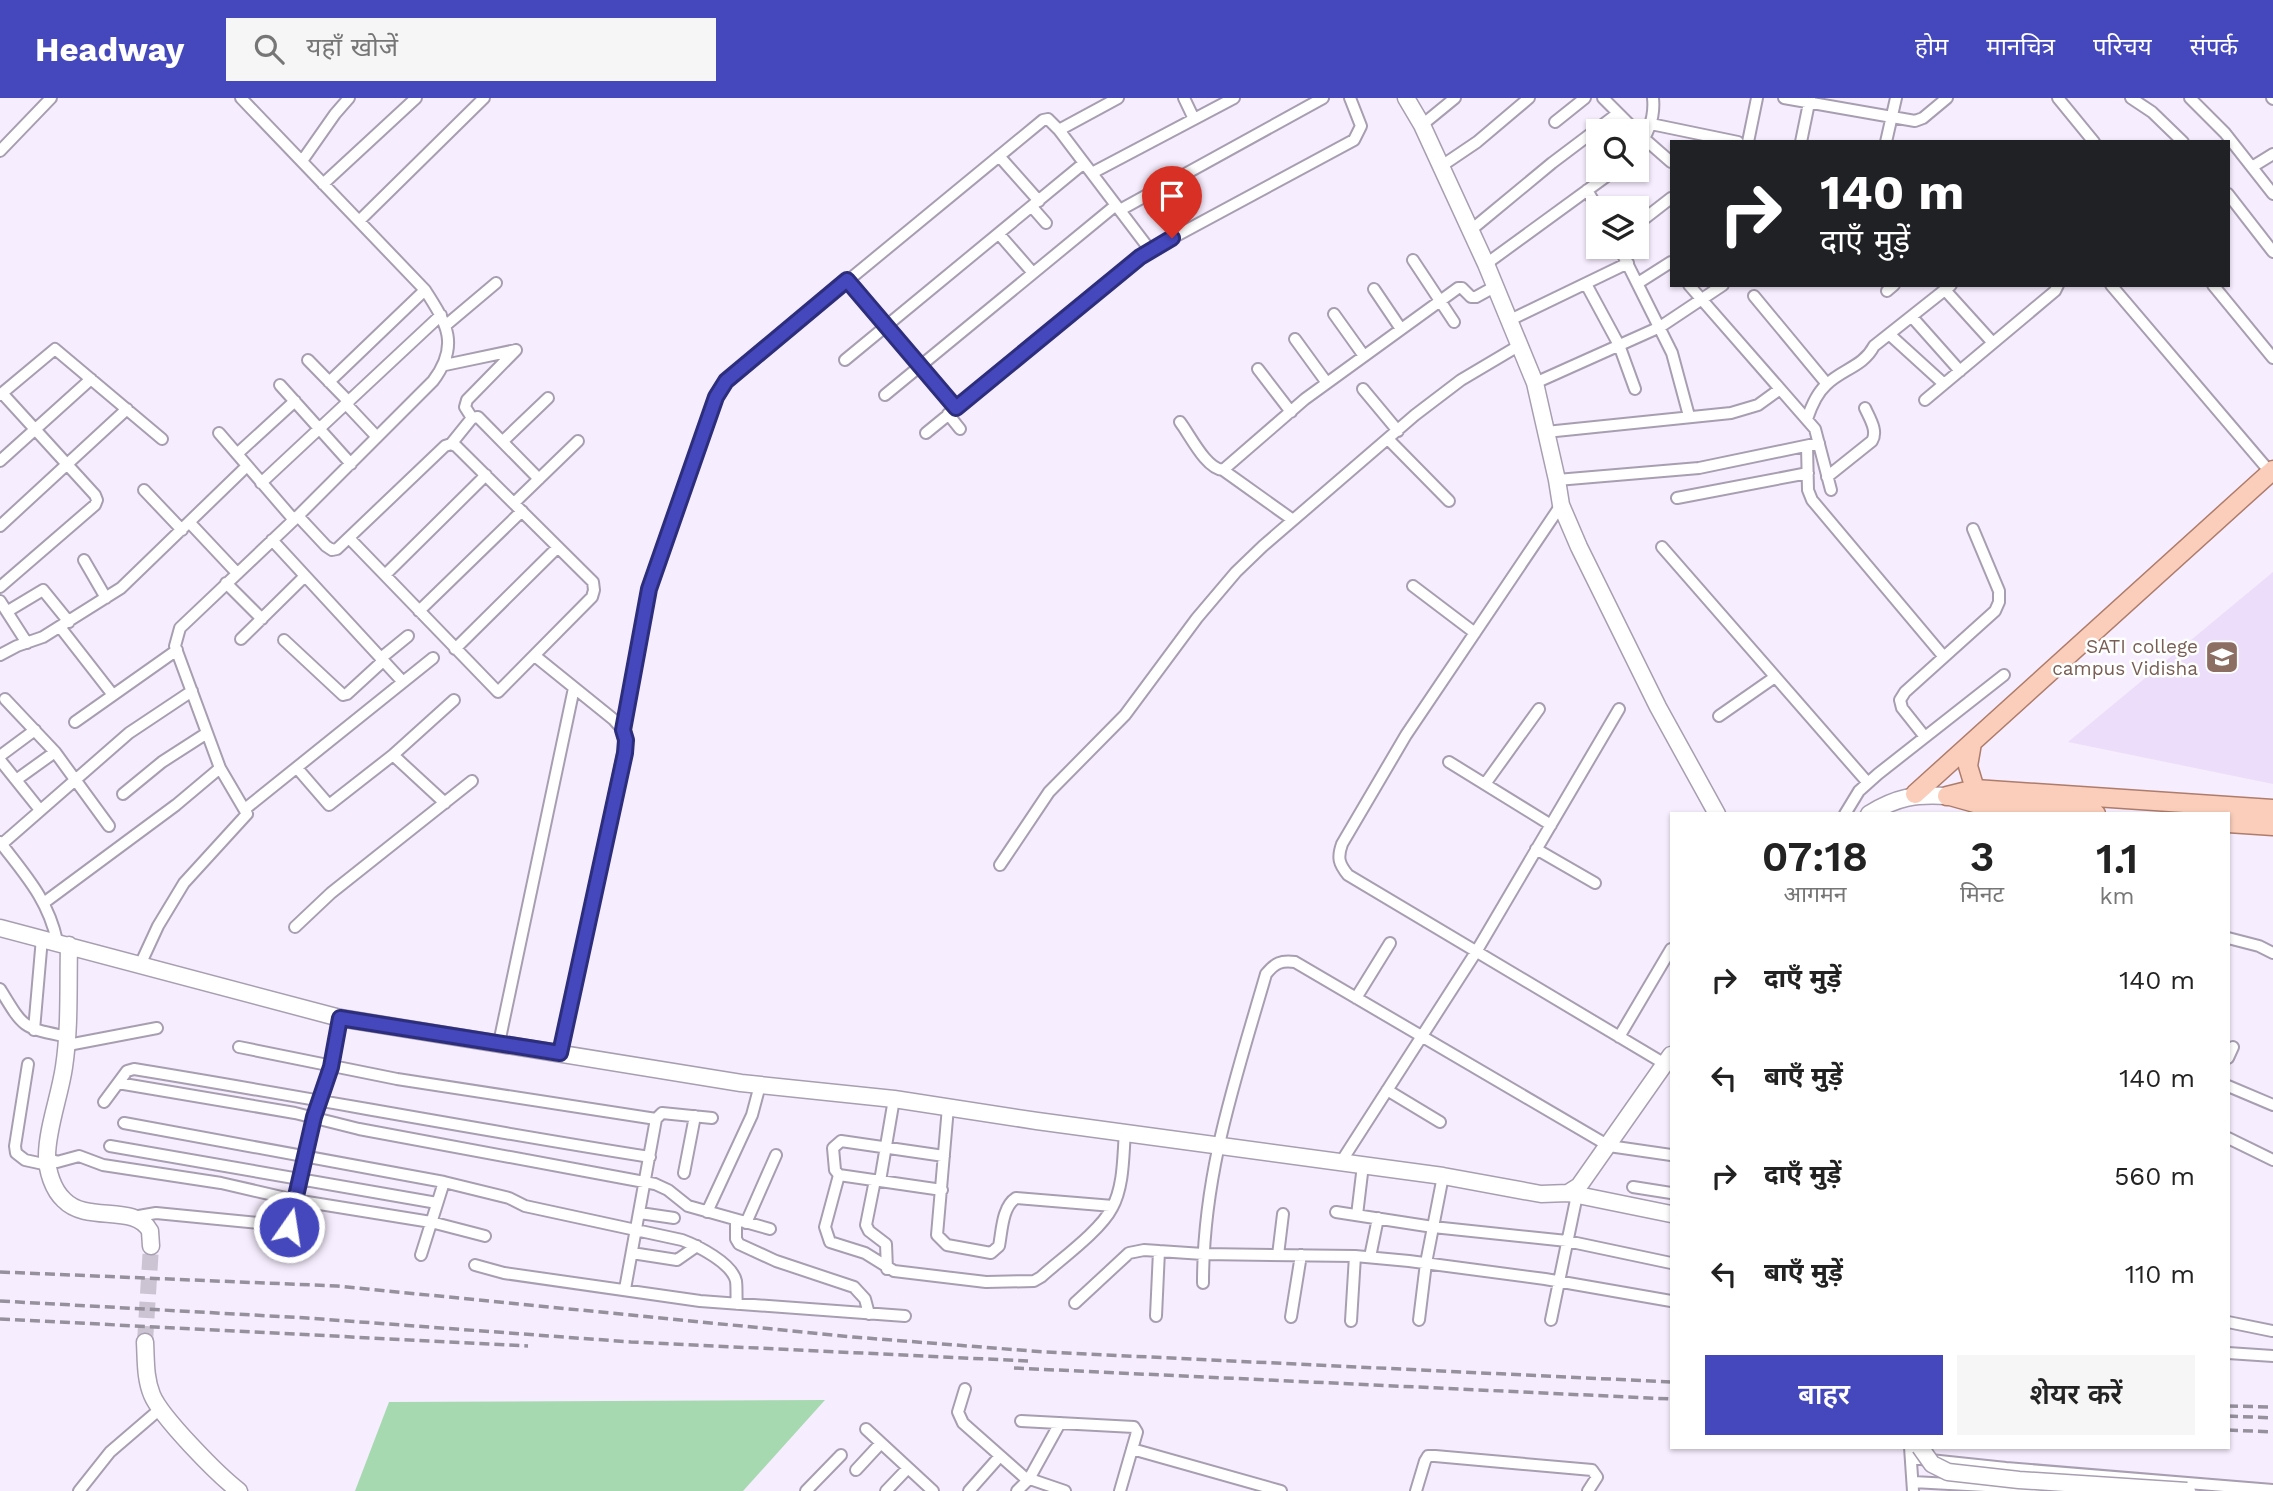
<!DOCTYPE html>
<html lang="hi">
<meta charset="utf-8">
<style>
:root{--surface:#fff;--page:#f6f6f6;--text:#222;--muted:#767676;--accent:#4547bd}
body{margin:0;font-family:"Work Sans","Noto Sans Devanagari",sans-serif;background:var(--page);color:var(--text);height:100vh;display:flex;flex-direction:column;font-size:26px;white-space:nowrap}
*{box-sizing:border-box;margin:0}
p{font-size:23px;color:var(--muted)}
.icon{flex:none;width:38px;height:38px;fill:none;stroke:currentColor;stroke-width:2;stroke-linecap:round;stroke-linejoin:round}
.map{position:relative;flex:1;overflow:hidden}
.drawer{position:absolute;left:1670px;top:714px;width:560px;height:637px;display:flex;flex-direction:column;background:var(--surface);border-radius:0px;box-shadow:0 2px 5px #0004}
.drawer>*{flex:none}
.hud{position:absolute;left:1670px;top:42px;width:560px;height:147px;border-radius:0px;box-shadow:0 2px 5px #0004;background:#202124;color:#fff;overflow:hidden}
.fabs{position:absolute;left:1586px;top:21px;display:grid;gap:14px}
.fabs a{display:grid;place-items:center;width:63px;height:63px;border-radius:0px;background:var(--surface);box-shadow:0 2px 5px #0004;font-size:35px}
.pin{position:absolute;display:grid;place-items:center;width:60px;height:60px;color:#fff;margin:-72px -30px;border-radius:50% 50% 50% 0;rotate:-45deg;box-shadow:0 0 7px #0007}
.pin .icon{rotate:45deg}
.me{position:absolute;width:77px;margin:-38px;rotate:13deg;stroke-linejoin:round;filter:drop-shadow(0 0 5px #0008)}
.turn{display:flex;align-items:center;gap:24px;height:147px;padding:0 35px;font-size:32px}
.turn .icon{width:91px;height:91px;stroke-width:2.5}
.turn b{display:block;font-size:49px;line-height:60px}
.eta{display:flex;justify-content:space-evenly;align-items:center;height:119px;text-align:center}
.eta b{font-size:42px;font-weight:600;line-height:49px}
.button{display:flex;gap:14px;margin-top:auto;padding:14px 35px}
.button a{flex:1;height:80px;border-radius:0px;background:var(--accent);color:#fff;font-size:28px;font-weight:600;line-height:80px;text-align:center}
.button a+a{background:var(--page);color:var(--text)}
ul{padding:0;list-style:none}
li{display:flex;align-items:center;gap:21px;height:98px;padding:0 35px}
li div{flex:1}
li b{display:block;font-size:26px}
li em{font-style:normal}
header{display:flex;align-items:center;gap:42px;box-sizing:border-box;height:98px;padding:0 35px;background:var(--accent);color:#fff}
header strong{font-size:33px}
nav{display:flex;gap:38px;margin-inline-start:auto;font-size:24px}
.search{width:490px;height:63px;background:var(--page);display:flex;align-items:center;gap:18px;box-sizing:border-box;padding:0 24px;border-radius:0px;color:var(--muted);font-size:26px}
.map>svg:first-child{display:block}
.built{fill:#ecdefa}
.green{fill:#a6d9b0}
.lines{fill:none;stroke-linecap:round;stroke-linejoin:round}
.secondary-tunnel{stroke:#ccc4d3;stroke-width:16;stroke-dasharray:16 8;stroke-linecap:butt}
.street-casing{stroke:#a89eb1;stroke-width:14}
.secondary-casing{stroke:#a89eb1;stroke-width:19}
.primary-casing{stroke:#ae7c6a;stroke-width:21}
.street{stroke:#fff;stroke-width:10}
.secondary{stroke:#fff;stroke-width:16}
.primary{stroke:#facebb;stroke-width:18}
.rail{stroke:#96909c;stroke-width:3.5;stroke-dasharray:10 5;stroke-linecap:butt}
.secondary-bridge-casing{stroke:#a89eb1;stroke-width:19;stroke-linecap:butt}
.secondary-bridge{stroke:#fff;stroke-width:16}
.route-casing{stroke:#2d2e7b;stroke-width:18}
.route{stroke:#4547bd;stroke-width:12}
.labels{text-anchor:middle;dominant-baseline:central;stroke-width:5;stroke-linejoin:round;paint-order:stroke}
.education-label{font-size:19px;fill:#785e54;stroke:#fff;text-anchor:end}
</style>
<header>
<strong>Headway</strong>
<div class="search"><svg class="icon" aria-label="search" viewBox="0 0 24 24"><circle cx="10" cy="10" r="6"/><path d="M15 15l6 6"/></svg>यहाँ खोजें</div>
<nav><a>होम</a><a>मानचित्र</a><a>परिचय</a><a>संपर्क</a></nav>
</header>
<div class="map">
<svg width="2273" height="1393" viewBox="0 0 2273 1393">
<rect width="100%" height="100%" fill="#f6edfe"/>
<path class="built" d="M 2273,474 L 2273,686 L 2068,644 Z"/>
<path class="green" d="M 825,1302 L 743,1393 L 355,1393 L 389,1304 Z"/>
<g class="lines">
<path class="secondary-tunnel" d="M 145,1244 L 151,1148"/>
<g class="street-casing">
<path id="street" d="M 1184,0 L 1194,21
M 1603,0 L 1636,33
M 1784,0 L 1915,23 L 1923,20 L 1947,0
M 2058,0 L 2094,44
M 2131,0 L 2152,14 L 2183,44
M 2190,0 L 2225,35 L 2273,96
M 2272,0 L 2273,1
M 1555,24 L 1585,0
M 1651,26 L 1738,44
M 1422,27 L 1455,0
M 1059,32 L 1118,0
M 1639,36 L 1671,64
M 1748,44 L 1757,0
M 1801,44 L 1810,0
M 1886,44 L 1896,0
M 1636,52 C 1648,37 1655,19 1653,0
M 0,53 L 51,0
M 999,58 L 1039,103
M 302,63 L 335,16 L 349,0
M 1440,69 L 1477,44 L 1529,0
M 2252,69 L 2273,56
M 1092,75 L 1234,0
M 323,86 L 416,0
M 1587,92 L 1598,111
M 2228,96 L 2273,154
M 1032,109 L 1046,125
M 1120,112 L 1323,0
M 1644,121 L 1671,100
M 359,123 L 484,0
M 1471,132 L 1552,65 L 1617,16
M 999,136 L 1033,175
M 1619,149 L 1672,255 L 1689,318
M 1413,162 L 1454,224
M 1486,166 L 1615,72
M 847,182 L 956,310
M 1638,185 L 1671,164
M 1586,186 L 1619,247 L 1635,291
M 1689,187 L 1815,331 L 1831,392
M 2111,187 L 2271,375
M 2213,187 L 2273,260
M 1374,191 L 1401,231
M 1945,192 L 1993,245
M 1887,193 L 1894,187
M 1754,198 L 1827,286
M 1334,216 L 1364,258
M 1912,219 L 1960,273
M 1510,222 L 1628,165
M 445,228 L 496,185
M 1889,236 L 1944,286
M 1295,241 L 1327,285
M 308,262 L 349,304
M 845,262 L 1084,65
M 445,267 L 516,252
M 1258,271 L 1291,314
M 329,284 L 425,192
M 1535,285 L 1660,229 L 1723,187
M 280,287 L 351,366
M 1363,291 L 1398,333
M 0,297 L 55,251 L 162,341
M 885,297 L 1116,107
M 1925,302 L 2055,193 L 2058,187
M 346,306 L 377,339
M 948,316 L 960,331
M 472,320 L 465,309 L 467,302 L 516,252
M 1807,321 C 1811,309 1817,295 1826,287 C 1842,271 1863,269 1874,248 L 1951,187
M 1180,324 C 1190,337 1206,371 1223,372 L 1305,301 L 1458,190 L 1462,190 L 1471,199 L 1476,199 L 1496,188
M 1546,334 L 1731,315 L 1758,307 L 1780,291
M 219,335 L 294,422
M 926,335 L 1150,152 L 1354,42 L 1361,28 L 1350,0
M 1388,341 L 1449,403
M 503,343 L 548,300
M 451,346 L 472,320 L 478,319 L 539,381
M 1807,348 L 1808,392 L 1812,402 L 1944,559
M 237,356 L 295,303
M 0,363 L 91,281
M 1223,372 L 1293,422
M 1827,379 L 1872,343 C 1878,333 1870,321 1865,310
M 1557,382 L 1699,370 L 1819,345
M 261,385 L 441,217
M 144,392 L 182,432
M 1677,400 L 1808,375
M 514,405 L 578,343
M 1561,407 L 1406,637 L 1342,746 C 1337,760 1339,766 1348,777 L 1665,966
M 298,418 L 326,448 L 332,452 L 337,451 L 445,348 L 451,346 L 456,348 L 593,484 L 594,492 L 592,499 L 498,594 L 349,440
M 190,425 L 237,475
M 0,428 L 127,311
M 272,442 L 403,584
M 1662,449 L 1868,685
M 84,462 L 106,500
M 385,477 L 486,377
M 226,485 L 262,521
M 1413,488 L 1475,535
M 0,489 L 95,407 L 97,402 L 95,397 L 2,295
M 0,503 L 27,545
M 8,513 L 43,492 L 69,524
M 419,513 L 522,413
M 60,529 L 113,597
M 241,541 L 305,478
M 284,542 L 343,597 L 347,596 L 383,563
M 455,551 L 557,450
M 0,557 L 17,548 L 43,539 L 121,490 L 247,368
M 535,558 L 613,621 L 623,632 L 626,642 L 560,955
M 381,560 L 408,538
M 5,601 L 55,654 L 109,728
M 1719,618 L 1775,579
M 75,624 L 177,552
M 623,632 L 649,491 L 716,299 L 726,283 L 1043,22 L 1048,21 L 1059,32 L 1150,152
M 1925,639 L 1902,610 L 1900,602 L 1905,594 L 1995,513 L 1999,504 L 1999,493 L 1973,431
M 393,657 L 445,705
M 0,658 L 35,632
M 0,662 L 40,712
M 1449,664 L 1551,727
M 297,670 L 329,707 L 393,657 L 454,602
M 16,682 L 55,654
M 1485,686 L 1539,611
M 123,696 L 162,664 L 207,635
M 245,711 L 433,560
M 1845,716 L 1859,693 L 1878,676 L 2004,577
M 0,744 C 25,777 48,801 57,843
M 2,746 L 129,635 L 192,593
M 1536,751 L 1595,785
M 1000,767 L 1049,694 L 1125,617 L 1197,520 L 1236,474 L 1263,448 L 1415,317 L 1461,282 L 1520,247
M 45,804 L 176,707 L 220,670
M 295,829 L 331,795 L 472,683
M 2228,840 L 2259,848 L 2273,855
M 140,867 L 158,828 L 184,785 L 247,716 L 220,670 L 175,548 L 180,530 L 298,418 L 433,283 C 460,247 447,226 425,192 L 241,0
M 0,891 C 25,932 22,929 68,939
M 1356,900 L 1390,845
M 34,932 L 42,840
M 1619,939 L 1671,851
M 499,945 L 574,590
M 68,947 L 157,930
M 239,949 L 397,981 L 656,1021
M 2228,960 L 2233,949
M 28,966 L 15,1048 L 16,1055 L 25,1062 L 48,1067
M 118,985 L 295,1015 L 359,1031 L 655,1086 L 668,1092 L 688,1108 L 770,1131
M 2228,988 L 2273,1007
M 1387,992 L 1440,1024
M 104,1004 L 127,973 L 134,971 C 306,999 478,1032 650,1059
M 948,1009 L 937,1137 L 947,1147 L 991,1155 L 999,1148 C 1002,1133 1002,1109 1016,1100 L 1113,1108
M 124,1025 L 444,1084 L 509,1100 L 525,1108 L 682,1142 C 698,1148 732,1165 736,1183 C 737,1191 736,1199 737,1206
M 2228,1040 L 2273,1062
M 110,1048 L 437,1105
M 47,1060 L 57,1064 L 79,1058 L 103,1067 L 221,1085 L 295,1102 L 431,1124 L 485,1138
M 1341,1064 L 1476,854 L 1619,611
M 684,1075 L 695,1018
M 839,1077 L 825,1129 L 830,1144 L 865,1155 L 894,1173 L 986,1184 L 1034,1183 L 1041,1179 C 1061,1161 1100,1133 1112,1110 C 1124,1088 1123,1058 1125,1034
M 875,1082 L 866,1127 L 869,1133 L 886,1146 L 887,1171
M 880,1083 L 894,1001
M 1633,1089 L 1671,1095
M 942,1092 L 839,1077 L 835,1072 L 833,1050 L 841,1043 L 944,1058
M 707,1114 L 752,1017 L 760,987
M 1336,1114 L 1433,1129 L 1567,1143 L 1671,1165
M 640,1115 L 674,1120
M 1357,1117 L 1363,1067
M 133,1119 L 156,1115 L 259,1125
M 736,1122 L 736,1141 L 739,1146 L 776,1163 L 854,1189 L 865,1201 L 869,1216
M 746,1125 L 776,1057
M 289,1129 L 314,1019 L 331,969 L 340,920
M 632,1155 L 677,1162 L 697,1148
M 421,1157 L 444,1084
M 1278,1157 L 1283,1116
M 1370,1159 L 1378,1120
M 475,1167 L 504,1175 L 700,1203 L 905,1218
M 1203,1185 C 1203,1074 1236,980 1266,876 C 1275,865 1281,862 1295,864 L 1609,1048 L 1671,1057
M 625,1191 L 656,1021 L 662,1015 L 712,1020
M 1075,1205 L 1129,1155 L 1144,1152 L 1203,1156 L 1355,1158 L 1409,1163 L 1545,1181 L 1671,1203
M 1156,1218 L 1159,1153
M 1291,1219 L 1301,1157
M 1419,1222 L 1426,1165 L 1443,1078
M 1551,1222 L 1577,1097
M 1351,1223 L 1355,1158
M 2228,1224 L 2272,1233
M 2228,1255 L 2273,1258
M 965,1291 L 958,1314 L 963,1325 L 1024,1379 L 1065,1393
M 1021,1323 L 1134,1329 L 1137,1334 L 1120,1393
M 866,1331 L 933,1393
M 1910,1349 L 1913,1393
M 1132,1351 L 1281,1393
M 1911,1360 L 2006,1370 L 2273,1392
M 856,1372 L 881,1345
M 1913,1384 L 2059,1392
M 79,1393 L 110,1354 L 160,1311
M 806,1393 L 841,1357
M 886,1393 L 908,1370
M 969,1393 L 1000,1358
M 1017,1393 L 1029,1381 L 1060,1325
M 1416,1393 L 1425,1363 L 1428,1358 L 1435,1358 L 1592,1372 L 1597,1379 L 1588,1393"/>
</g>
<g class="secondary-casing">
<path id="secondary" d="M 1406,0 L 1422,27 L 1486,166 L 1535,285 L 1557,382 L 1561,407 L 1579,449 L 1658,609 L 1717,716
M 1869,716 C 1897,699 1915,696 1947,698
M 0,830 L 340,920 L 741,985 L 894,1001 L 1037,1023 L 1443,1078 L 1541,1096 L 1568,1095 L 1579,1088 L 1671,957
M 69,847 C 68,888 70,929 64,969 C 60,997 47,1031 47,1058 C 47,1073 53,1092 64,1102 C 87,1126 135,1105 150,1133 L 151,1148
M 1568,1095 L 1671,1116
M 145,1244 C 146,1262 145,1280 152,1297 C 161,1319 218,1377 239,1393"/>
</g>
<g class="primary-casing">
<path id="primary" d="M 1972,645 L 1968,668 L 1975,691
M 1915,696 L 2273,372
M 1947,698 L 1975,691 L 2273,711
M 1950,698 L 1975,705 L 2096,716
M 2228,725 L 2273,728"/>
</g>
<use href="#street" class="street"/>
<use href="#secondary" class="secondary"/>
<use href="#primary" class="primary"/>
<path class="rail" d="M 0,1174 L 337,1188 L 853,1239 L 1045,1254 L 1671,1284
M 0,1203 L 307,1220 L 631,1244 L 1028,1263
M 0,1221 L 528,1248
M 1014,1270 L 1671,1301
M 2228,1308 L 2273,1309
M 2228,1318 L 2273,1320
M 2228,1332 L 2273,1334"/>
<g class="secondary-bridge-casing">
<path id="secondary-bridge" d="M 1920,1349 L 1932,1366 L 1948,1374 L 2019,1382 L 2187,1393"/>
</g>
<use href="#secondary-bridge" class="secondary-bridge"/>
</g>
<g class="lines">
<g class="route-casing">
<path id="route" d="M 289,1129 L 314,1019 L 331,969 L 340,920 L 560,955 L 625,655 L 626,642 L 623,632 L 649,491 L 716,299 L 726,283 L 847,182 L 956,310 L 1140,159 L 1172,140"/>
</g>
<use href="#route" class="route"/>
</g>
<defs>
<g id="university-square" transform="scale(1.75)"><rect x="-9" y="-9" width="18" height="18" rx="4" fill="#8d6e63" stroke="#fff"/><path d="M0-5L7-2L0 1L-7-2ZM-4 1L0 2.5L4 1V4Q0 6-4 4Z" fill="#fff"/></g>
</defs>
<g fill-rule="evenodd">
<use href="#university-square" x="2222" y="559"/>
</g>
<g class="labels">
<g class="education-label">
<text x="2198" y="548">SATI college<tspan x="2198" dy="22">campus Vidisha</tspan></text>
</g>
</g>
</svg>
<div class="fabs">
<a><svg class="icon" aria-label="search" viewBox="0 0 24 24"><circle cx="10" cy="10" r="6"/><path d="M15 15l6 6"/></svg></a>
<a><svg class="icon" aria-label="layers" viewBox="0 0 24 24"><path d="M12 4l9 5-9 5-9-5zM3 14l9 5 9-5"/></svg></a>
</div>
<div class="pin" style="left:1172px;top:140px;background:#d93025"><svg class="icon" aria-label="arrive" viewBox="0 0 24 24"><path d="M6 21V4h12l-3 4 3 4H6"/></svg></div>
<svg class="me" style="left:289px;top:1129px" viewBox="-20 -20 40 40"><circle r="17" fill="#4547bd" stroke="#fff" stroke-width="3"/><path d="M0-11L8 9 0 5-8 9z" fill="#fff"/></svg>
<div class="hud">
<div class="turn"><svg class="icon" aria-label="right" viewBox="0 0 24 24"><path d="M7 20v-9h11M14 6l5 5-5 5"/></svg><div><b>140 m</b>दाएँ मुड़ें</div></div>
</div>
<section class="drawer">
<div class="eta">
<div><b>07:18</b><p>आगमन</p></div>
<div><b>3</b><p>मिनट</p></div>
<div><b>1.1</b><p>km</p></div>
</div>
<ul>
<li><svg class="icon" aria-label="right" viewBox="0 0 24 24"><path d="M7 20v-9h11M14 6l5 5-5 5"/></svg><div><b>दाएँ मुड़ें</b></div><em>140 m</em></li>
<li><svg class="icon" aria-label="left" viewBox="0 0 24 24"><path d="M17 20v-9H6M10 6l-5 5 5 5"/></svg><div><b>बाएँ मुड़ें</b></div><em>140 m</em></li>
<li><svg class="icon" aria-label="right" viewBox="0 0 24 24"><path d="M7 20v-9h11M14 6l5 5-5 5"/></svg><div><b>दाएँ मुड़ें</b></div><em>560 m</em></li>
<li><svg class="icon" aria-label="left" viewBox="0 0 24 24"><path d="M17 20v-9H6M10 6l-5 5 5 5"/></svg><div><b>बाएँ मुड़ें</b></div><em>110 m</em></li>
</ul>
<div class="button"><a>बाहर</a><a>शेयर करें</a></div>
</section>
</div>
